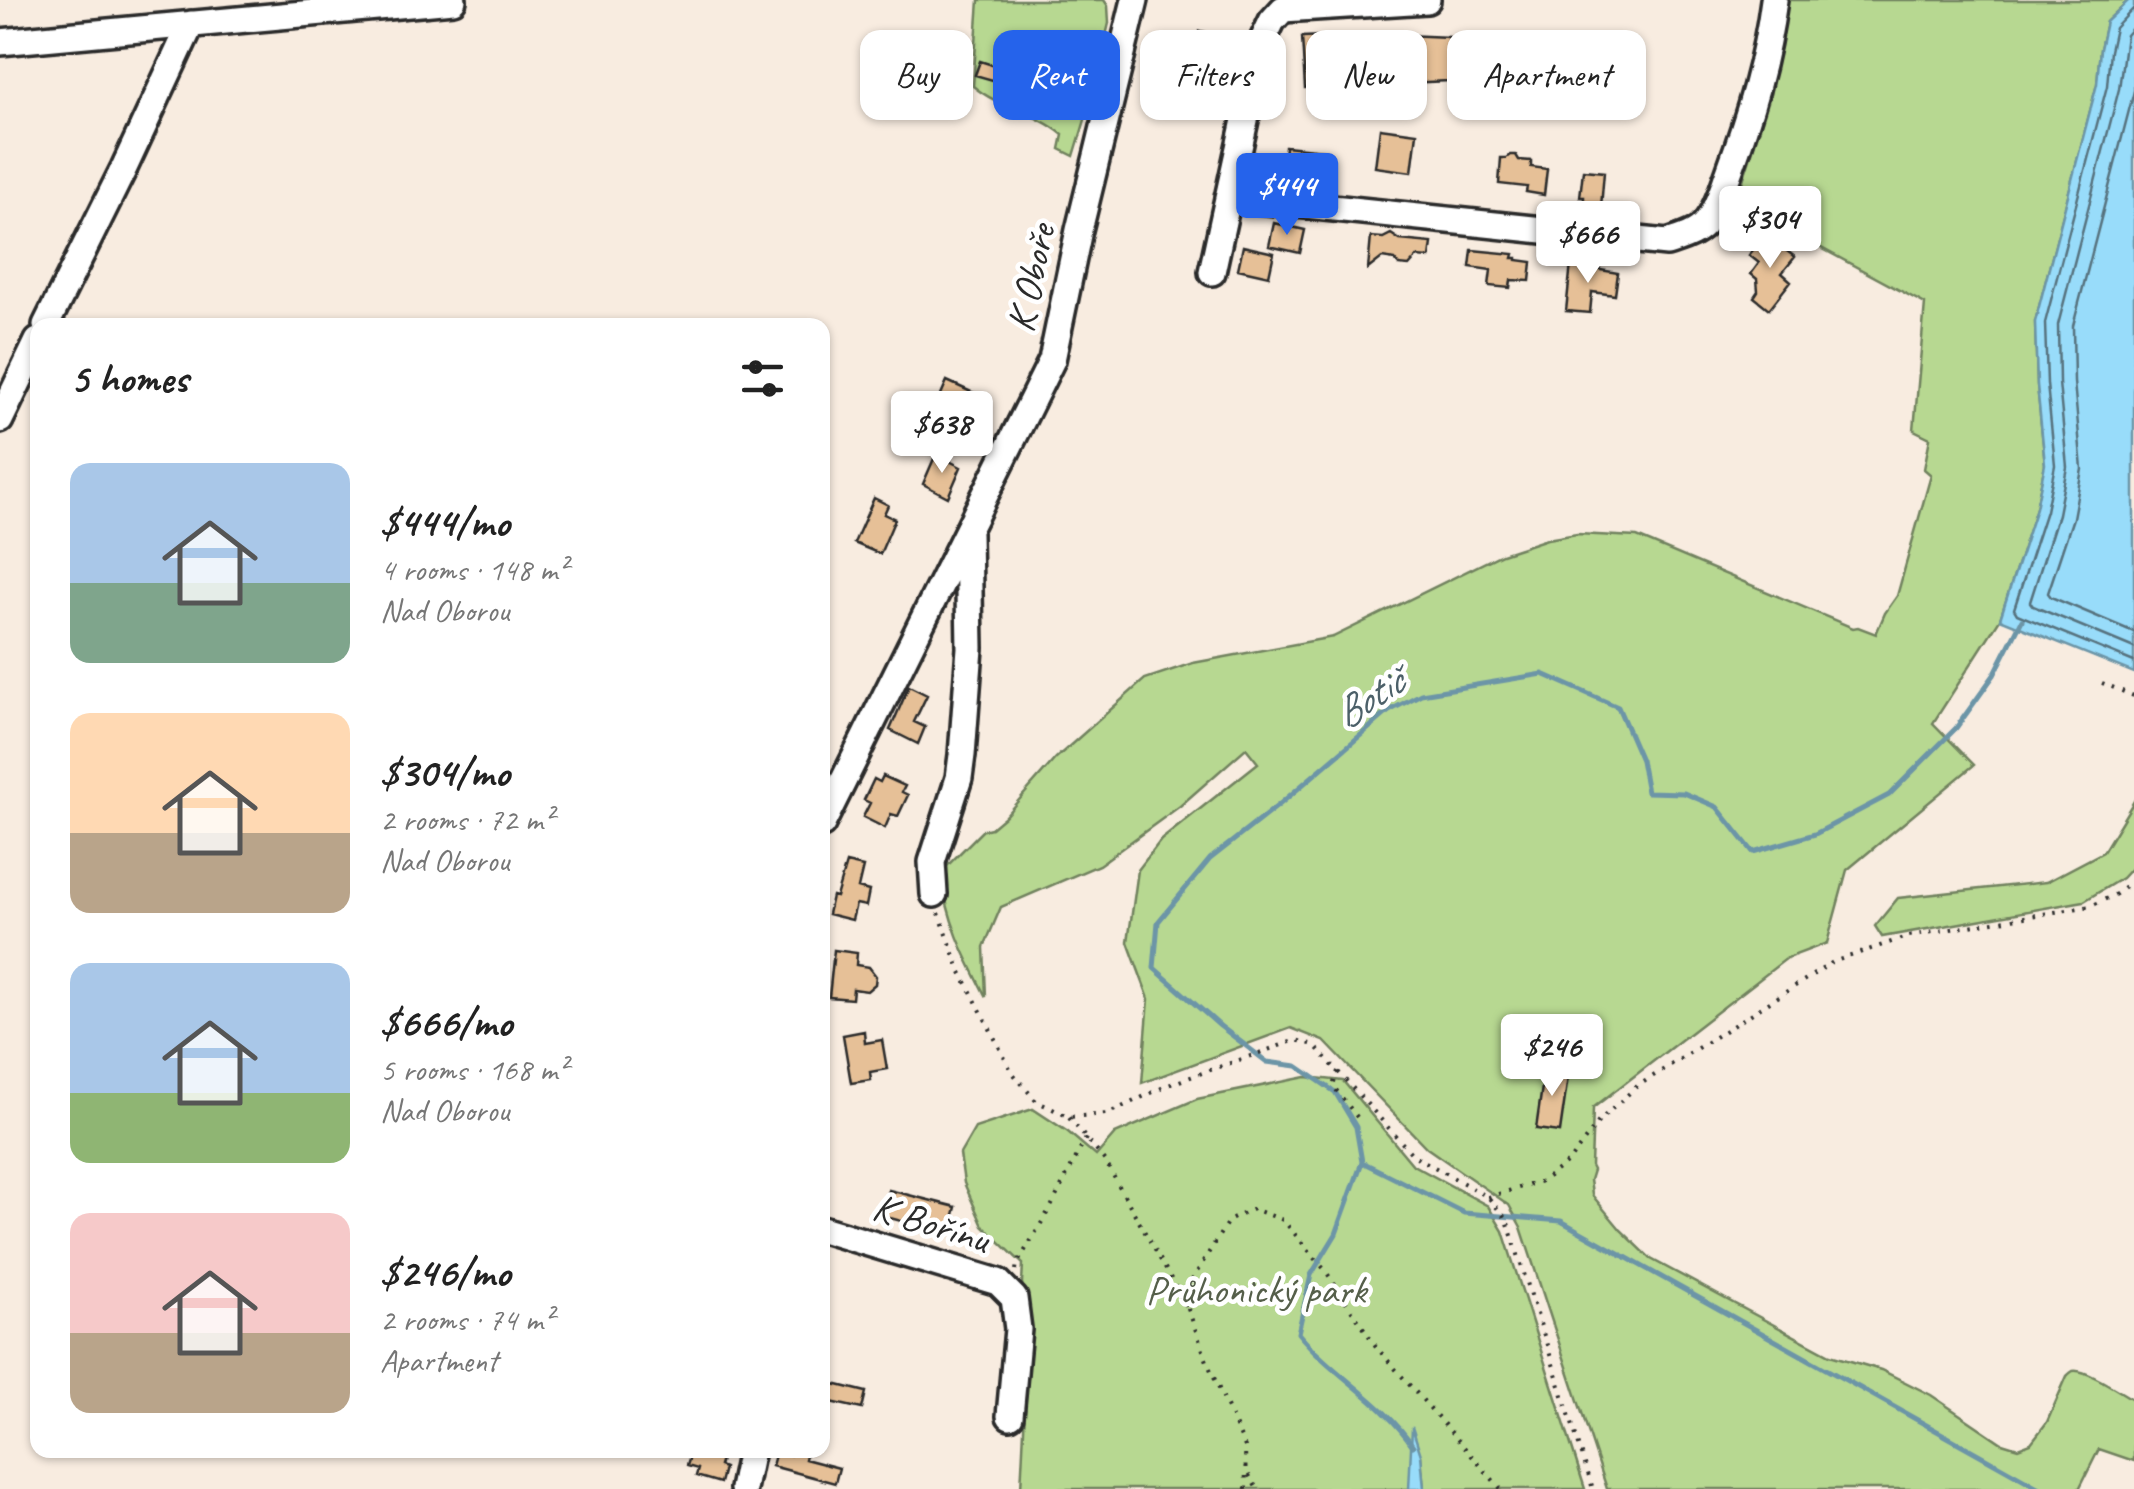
<!DOCTYPE html>
<meta charset="utf-8">
<style>
:root{--surface:#fff;--page:#f6f6f6;--text:#222;--muted:#767676;--accent:#2563eb}
body{margin:0;font-family:Caveat,sans-serif;background:var(--page);color:var(--text);height:100vh;display:flex;flex-direction:column;font-size:38px;white-space:nowrap}
*{box-sizing:border-box;margin:0}
p{font-size:32px;color:var(--muted)}
.icon{flex:none;width:55px;height:55px;fill:none;stroke:currentColor;stroke-width:2;stroke-linecap:round;stroke-linejoin:round}
.map{position:relative;flex:1;overflow:hidden}
.drawer{position:absolute;left:30px;top:318px;width:800px;height:1140px;display:flex;flex-direction:column;background:var(--surface);border-radius:20px;box-shadow:0 2px 8px #0004}
.drawer>*{flex:none}
.top-card{position:absolute;left:860px;top:30px;width:950px;height:90px;display:flex;gap:20px}
.price{position:absolute;translate:-50% -85px;padding:0 22px;border-radius:10px;background:#fff;color:#222;font-size:32px;line-height:65px;filter:drop-shadow(0 2px 5px #0008)}
.price::after{content:'';position:absolute;left:50%;top:60px;width:30px;height:22px;margin-left:-15px;background:inherit;clip-path:polygon(0 0,100% 0,50% 100%)}
.price.active{background:var(--accent);color:#fff}
ul{padding:0;list-style:none}
li{display:flex;align-items:center;gap:30px;height:250px;padding:0 40px}
li span{display:grid;place-items:center;flex:none;width:280px;height:200px;border-radius:20px;color:#555}
li>.icon{margin-inline-start:auto}
span .icon{width:120px;height:120px;fill:#fffc;stroke-width:1}
li b{font-size:42px}
h2{display:flex;justify-content:space-between;align-items:center;height:120px;padding:0 40px;font-size:42px}
.tag{padding:0 35px;border-radius:20px;background:var(--surface);box-shadow:0 2px 8px #0004;font-size:35px;line-height:90px}
.tag.active{background:var(--accent);color:#fff}
.map>svg:first-child{display:block}
.green{fill:#b7d891;stroke:#71825e;stroke-width:2.5}
.water{fill:#98dcfa;stroke:#6c95a7;stroke-width:2.5}
.lines{fill:none;stroke-linecap:round;stroke-linejoin:round}
.shore{stroke:#57727e;stroke-width:2.5}
.stream{stroke:#6c95a7;stroke-width:5}
.building{fill:#e6c097;stroke:#2b2b2b;stroke-width:2.5}
.minor-casing{stroke:#2b2b2b;stroke-width:32}
.path{stroke:#2b2b2b;stroke-width:4;stroke-dasharray:2.5 8;stroke-linecap:butt}
.minor{stroke:#fff;stroke-width:25}
.labels{text-anchor:middle;dominant-baseline:central;stroke-width:9;stroke-linejoin:round;paint-order:stroke}
.street-label{font-size:40px;fill:#2b2b2b;stroke:#fff}
.park-label{font-size:40px;fill:#555f4a;stroke:#fff}
.water-label{font-size:42px;font-style:italic;fill:#4c6069;stroke:#fff}
</style>
<div class="map">
<svg width="2134" height="1489" viewBox="0 0 2134 1489">
<rect width="100%" height="100%" fill="#f8ece0"/>
<filter id="ink" filterUnits="userSpaceOnUse"><feTurbulence type="fractalNoise" baseFrequency=".01" numOctaves="2"/><feDisplacementMap in="SourceGraphic" scale="20" xChannelSelector="R" yChannelSelector="G"/><feConvolveMatrix kernelMatrix="1 2 1 2 8 2 1 2 1" color-interpolation-filters="sRGB"/></filter>
<g filter="url(#ink)">
<!-- green -->
<path class="green" d="M979 0H1104L1108 6 1109 23 1091 100 1074 156 1060 149 1063 135C1035 111 1000 109 973 86Z
M1787 0H2129L2106 22 2100 49 2097 84 2035 322 2037 385 2045 464 2036 508 2000 619 1933 723 1974 765 1847 870 1827 943 1787 958 1593 1108 1591 1166 1593 1170 1590 1180 1592 1195 1621 1230 1651 1259 1830 1355 1881 1370 1931 1395 2002 1443 2018 1448 2031 1443 2047 1422 2067 1376C2069 1374 2071 1372 2073 1371 2085 1368 2123 1394 2134 1400V1461L2099 1449 2079 1489H1607L1521 1227 1509 1205 1427 1148 1324 1041 1291 1028 1142 1083 1149 999 1128 942 1138 870 1161 840 1258 763 1246 748 1180 806 1099 865 1001 907 984 947 986 997C964 954 947 921 941 872L983 830 991 828 1004 817 1056 758 1145 679 1193 663 1333 637 1502 554 1547 539 1577 534 1637 537 1853 628 1858 627 1876 634 1885 613 1897 596 1931 475 1924 469 1930 438 1914 430 1925 304 1736 202 1770 96Z
M2134 801V865L2122 878 2084 901 1882 937 1875 926 1898 898 2046 882 2103 852Z
M1306 1077 1343 1081 1413 1165 1488 1206 1503 1231 1585 1489H1424L1421 1455 1411 1489H1021L1029 1331 1022 1283 1023 1264 983 1226 964 1183 960 1154 975 1128 1033 1109 1068 1132 1096 1156 1115 1134 1197 1099Z"/>
<!-- water -->
<path class="water" d="M2129 0H2134V673L2000 619 2036 508 2045 464 2037 385 2035 322 2097 84 2100 49 2106 22Z
M1412 1427 1421 1455 1424 1489H1409Z"/>
<g class="lines">
<!-- shore -->
<path class="shore" d="M2134 8 2115 28 2110 51 2107 86 2045 323 2047 384 2055 465 2046 511 2014 609 2017 614 2134 662
M2134 26 2126 35 2119 89 2058 325 2059 383 2067 467 2058 514 2030 602 2033 606 2134 648
M2134 91 2073 326 2074 382 2082 469 2073 518 2048 593 2051 597 2134 632"/>
<!-- stream -->
<path class="stream" d="M1362 1162 1464 1213 1561 1221 2041 1489
M1413 1446C1383 1401 1332 1375 1298 1333L1311 1275 1336 1234 1362 1162 1356 1127 1335 1092 1297 1066 1267 1062 1220 1026 1154 968 1158 922 1210 859 1280 804 1389 711 1421 694 1543 674 1618 707 1641 760 1647 792 1684 793 1717 807 1753 852 1815 834 1889 795 1956 728 1994 675 2022 620"/>
</g>
<!-- building -->
<path class="building" d="M1200 31 1216 34 1212 51 1229 55 1226 71 1212 68 1211 72 1192 68Z
M1404 35 1449 37V81L1383 84V46L1404 45Z
M1325 36 1328 87 1305 88 1302 37Z
M980 61 999 67 996 81 975 75Z
M1380 128 1417 133 1412 172 1375 167Z
M1285 146 1325 150 1322 185 1282 181Z
M1510 155H1516L1519 160 1531 161V167L1547 169 1544 195 1526 192 1527 187 1499 184 1501 158H1506Z
M1583 170 1604 172 1601 207 1584 205V197H1580Z
M1274 223 1305 230 1300 253 1269 246Z
M1391 234 1400 240 1432 243 1430 258 1417 257 1409 266 1399 265 1395 260 1382 258 1368 269 1371 237 1383 238Z
M1765 235 1795 257 1782 273 1791 281 1769 309 1754 297 1758 291 1757 279 1751 274 1759 263 1749 255Z
M1243 246 1274 253 1269 276 1238 269Z
M1472 250 1514 254 1513 258H1517V260L1532 262 1530 281 1511 280 1510 288 1489 286 1491 270 1470 267Z
M1571 263 1596 265 1595 269 1618 273 1615 295 1592 292 1590 313 1566 311Z
M947 381 989 400 978 425 967 420 966 423 946 414 947 411 936 406Z
M936 454 961 467 948 497 923 484Z
M874 498 888 505 884 514 895 519 880 554 854 543Z
M909 686 927 695 914 722 925 727 918 744 890 730Z
M883 776 905 786 902 792 908 795 898 816 891 814 885 828 863 817 870 803 864 800 874 779 880 782Z
M846 863 863 867 858 888 869 891 866 906 856 904 852 920 828 914 832 896 836 897Z
M834 950 857 953 856 965 869 967 876 976 875 984 867 991 853 989 852 999 829 997Z
M864 1031 865 1043 882 1040 887 1069 870 1072 871 1080 851 1083 843 1035Z
M1545 1066 1569 1070 1560 1132 1536 1129Z
M889 1190 956 1207 949 1234 927 1228 926 1233 903 1227 905 1222 883 1216Z
M822 1381 866 1392 862 1409 822 1400Z
M692 1450H724L719 1466 724 1468 720 1483 696 1476 698 1469 687 1466Z
M792 1450H807L805 1459 839 1468 835 1483 772 1466 776 1451 790 1455Z"/>
<g class="lines">
<defs>
<path id="minor" d="M0 42 453 0
M1228 197 1667 243C1681 238 1698 234 1707 221 1718 208 1723 188 1729 172 1750 114 1766 61 1774 0
M1212 272 1262 42 1272 21 1283 9 1427 0
M46 325 124 168 191 24
M0 420 38 341
M822 824 1052 360 1079 230 1135 0
M934 894 932 862 959 778 962 755 970 648 968 534
M822 1229 998 1282 1014 1298 1018 1329 1010 1416
M743 1489 751 1450"/>
</defs>
<!-- minor casing -->
<use href="#minor" class="minor-casing"/>
<!-- path -->
<path class="path" d="M2102 683 2134 696
M939 913 961 972 1012 1072 1036 1101 1069 1117 1107 1114 1168 1085 1296 1040 1314 1045 1413 1155 1488 1197 1507 1220 1593 1489
M1338 1071 1333 1086 1361 1122
M1069 1118 1105 1161 1188 1309
M1488 1197 1542 1181 1569 1161 1599 1121 1636 1087 1833 962 1909 936 2091 906 2116 894 2134 880
M1016 1270 1017 1264 1052 1205 1086 1138
M1249 1475 1257 1489
M1246 1489 1245 1447 1208 1364 1188 1309 1192 1280 1228 1221 1253 1209 1283 1220 1325 1270 1377 1348 1501 1489"/>
<!-- minor -->
<use href="#minor" class="minor"/>
</g>
</g>
<g class="labels">
<!-- street labels -->
<g class="street-label">
<text transform="translate(1031 278) rotate(-78)">K Oboře</text>
<text transform="translate(931 1223) rotate(17)">K Bořínu</text>
</g>
<!-- park labels -->
<g class="park-label">
<text x="1256" y="1290">Průhonický park</text>
</g>
<!-- water labels -->
<g class="water-label">
<text transform="translate(1369 698) rotate(-33)">Botič</text>
</g>
</g>
</svg>
<b class="price active" style="left:1287px;top:238px">$444</b>
<b class="price" style="left:1770px;top:271px">$304</b>
<b class="price" style="left:1588px;top:286px">$666</b>
<b class="price" style="left:942px;top:476px">$638</b>
<b class="price" style="left:1552px;top:1099px">$246</b>
<div class="top-card">
<a class="tag">Buy</a>
<a class="tag active">Rent</a>
<a class="tag">Filters</a>
<a class="tag">New</a>
<a class="tag">Apartment</a>
</div>
<section class="drawer">
<h2>5 homes<svg class="icon" aria-label="filters" viewBox="0 0 24 24"><path d="M4 7h16M4 17h16"/><circle cx="9" cy="7" r="2"/><circle cx="15" cy="17" r="2"/></svg></h2>
<ul>
<li><span style="background:linear-gradient(#a9c7e8 60%,#7fa58c 0)"><svg class="icon" aria-label="home" viewBox="0 0 24 24"><path d="M3 11l9-7 9 7M6 9v11h12V9"/></svg></span><div><b>$444/mo</b><p>4 rooms · 148 m²</p><p>Nad Oborou</p></div></li>
<li><span style="background:linear-gradient(#ffd9b3 60%,#b9a48a 0)"><svg class="icon" aria-label="home" viewBox="0 0 24 24"><path d="M3 11l9-7 9 7M6 9v11h12V9"/></svg></span><div><b>$304/mo</b><p>2 rooms · 72 m²</p><p>Nad Oborou</p></div></li>
<li><span style="background:linear-gradient(#a9c7e8 65%,#8fb573 0)"><svg class="icon" aria-label="home" viewBox="0 0 24 24"><path d="M3 11l9-7 9 7M6 9v11h12V9"/></svg></span><div><b>$666/mo</b><p>5 rooms · 168 m²</p><p>Nad Oborou</p></div></li>
<li><span style="background:linear-gradient(#f6c9c9 60%,#b9a48a 0)"><svg class="icon" aria-label="home" viewBox="0 0 24 24"><path d="M3 11l9-7 9 7M6 9v11h12V9"/></svg></span><div><b>$246/mo</b><p>2 rooms · 74 m²</p><p>Apartment</p></div></li>
</ul>
</section>
</div>
